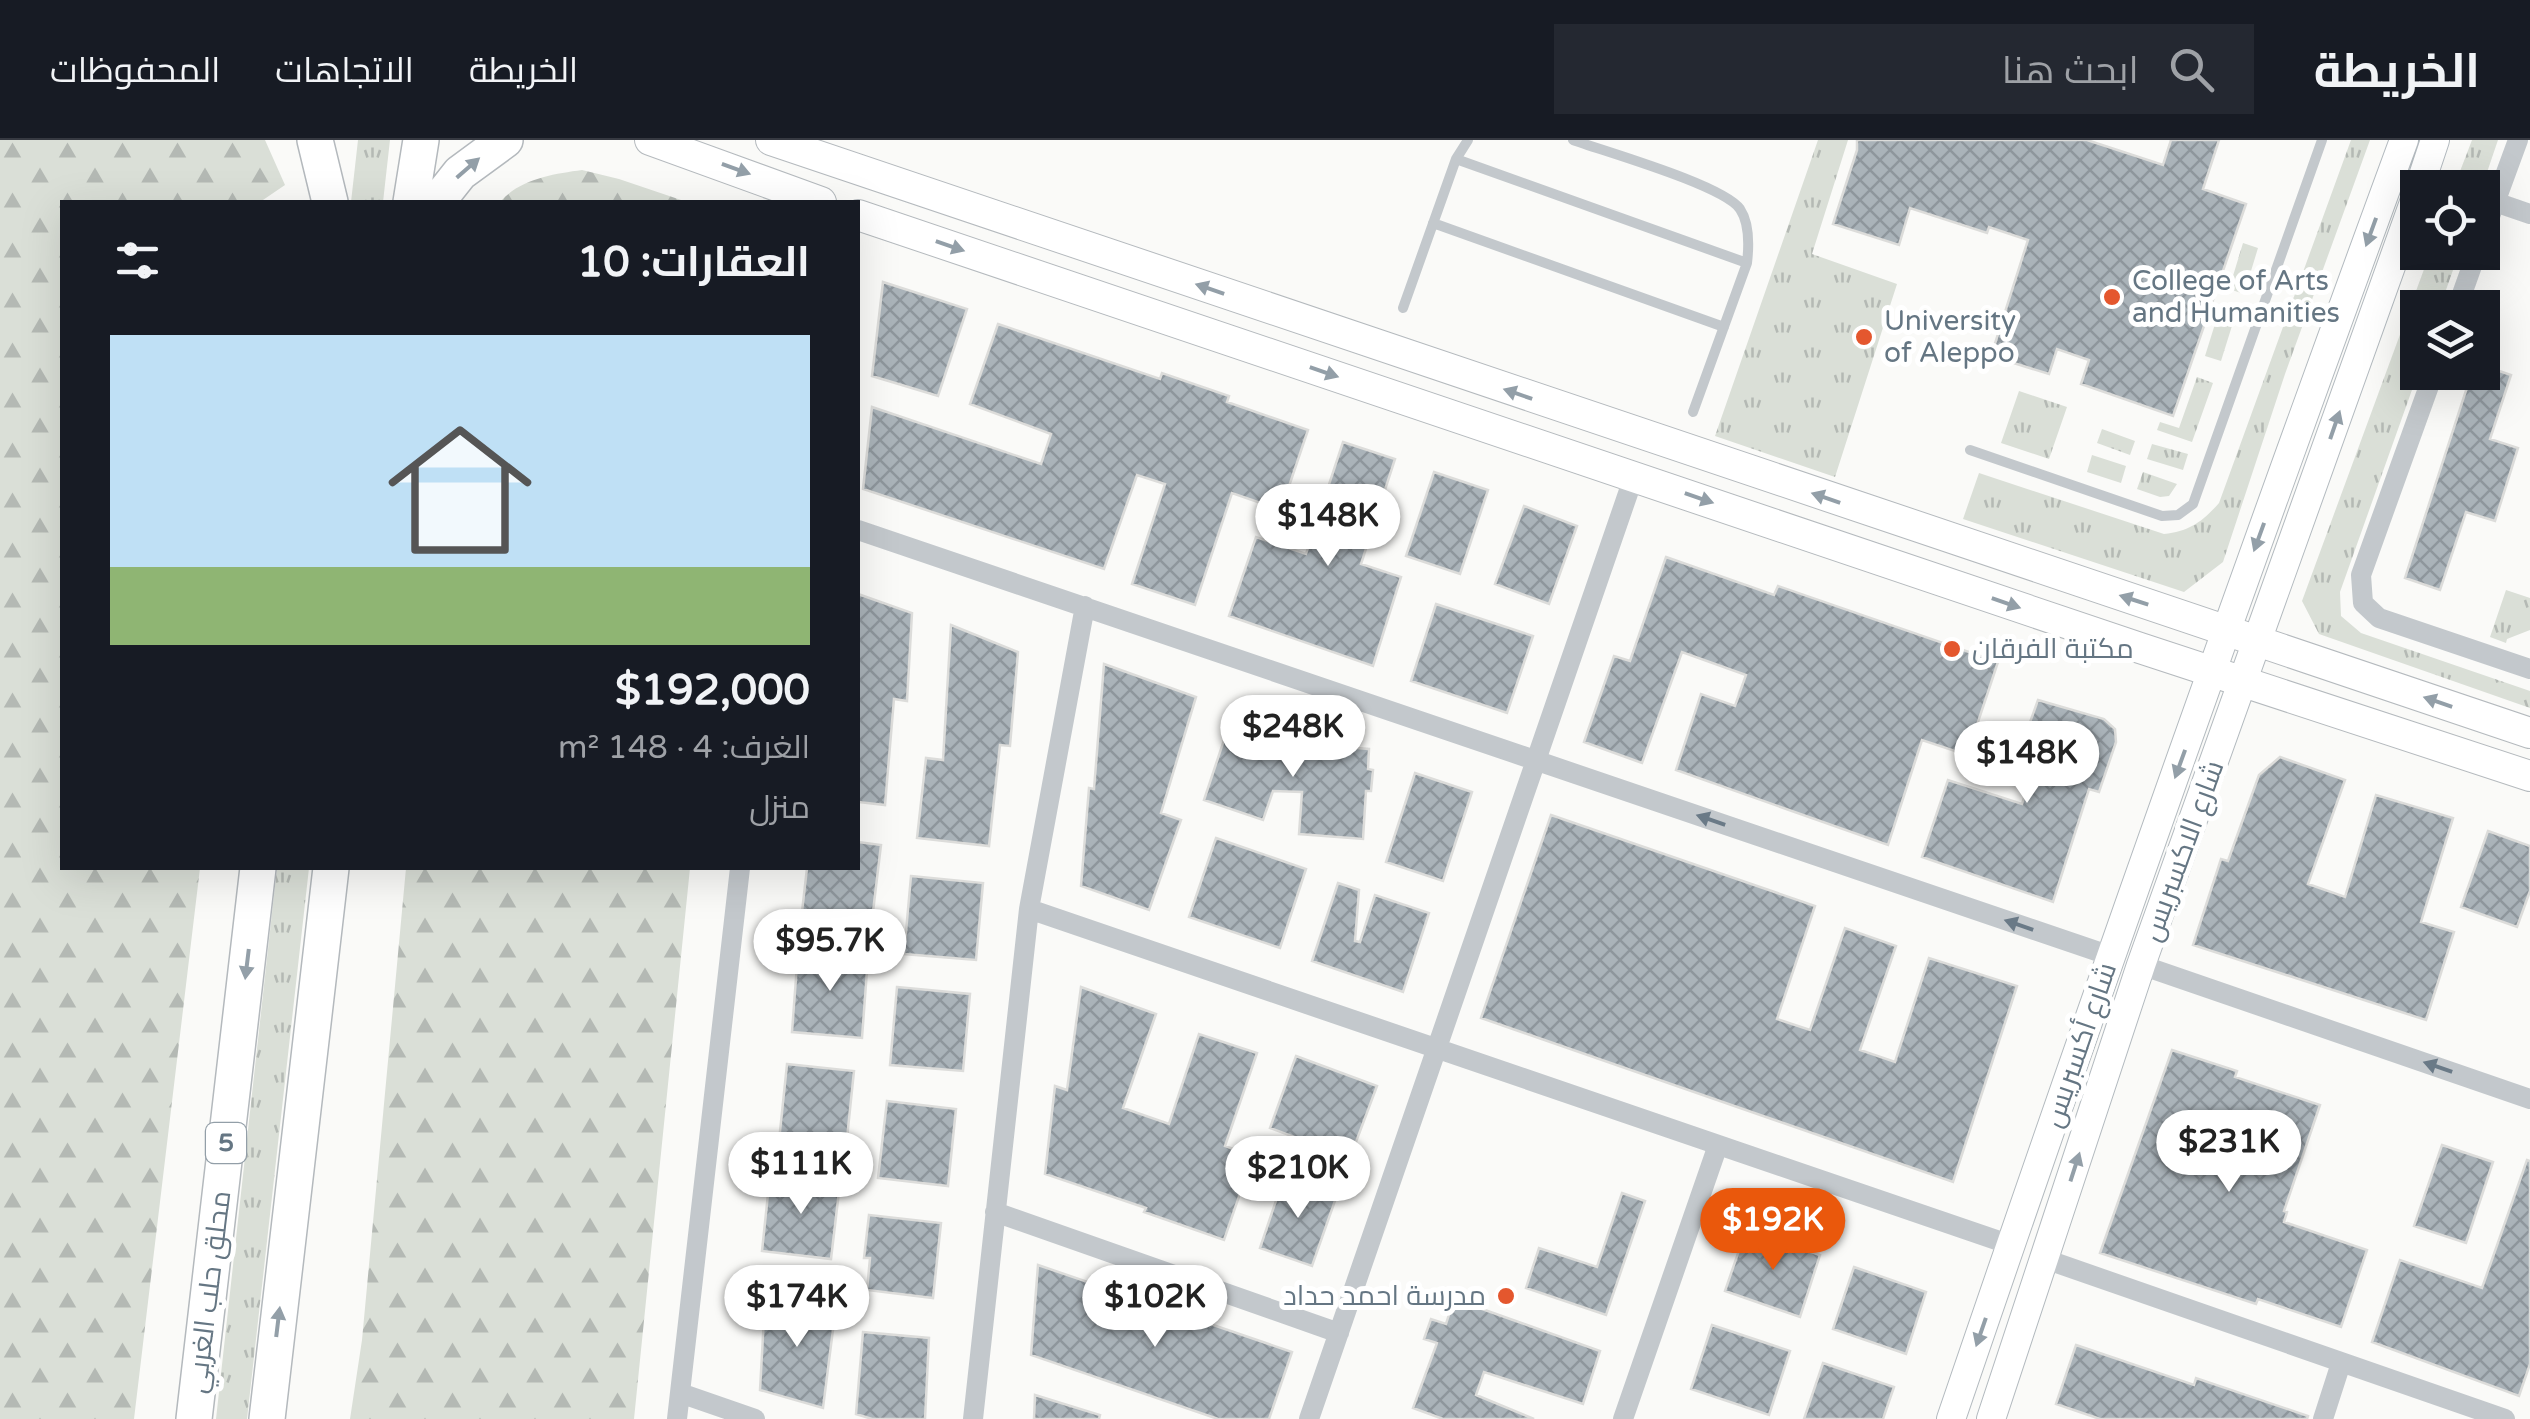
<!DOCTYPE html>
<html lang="ar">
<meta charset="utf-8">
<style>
:root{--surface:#171b24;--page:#242831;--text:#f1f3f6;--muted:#9ea1a6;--line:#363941;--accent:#ea580c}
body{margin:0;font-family:"Varela Round",Cairo,sans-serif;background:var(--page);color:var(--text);direction:rtl;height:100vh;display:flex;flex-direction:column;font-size:38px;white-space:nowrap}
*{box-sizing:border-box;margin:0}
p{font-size:32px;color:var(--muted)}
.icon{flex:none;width:55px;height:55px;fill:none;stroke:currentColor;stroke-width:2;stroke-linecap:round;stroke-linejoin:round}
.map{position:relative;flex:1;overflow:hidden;direction:ltr}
.side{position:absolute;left:60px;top:60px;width:800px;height:670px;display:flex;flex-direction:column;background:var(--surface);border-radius:0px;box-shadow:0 10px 40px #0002;direction:rtl}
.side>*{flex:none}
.fabs{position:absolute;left:2400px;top:30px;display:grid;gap:20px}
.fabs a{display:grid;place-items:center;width:100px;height:100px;border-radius:0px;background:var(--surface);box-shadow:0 10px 40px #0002;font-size:50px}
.price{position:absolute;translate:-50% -85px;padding:0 22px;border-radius:35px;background:#fff;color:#222;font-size:32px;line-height:65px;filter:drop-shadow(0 2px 5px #0008)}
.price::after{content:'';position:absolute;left:50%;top:60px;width:30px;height:22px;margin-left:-15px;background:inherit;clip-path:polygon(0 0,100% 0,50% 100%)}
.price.current{background:var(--accent);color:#fff}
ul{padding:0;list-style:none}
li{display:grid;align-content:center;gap:20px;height:530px;padding:0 50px}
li+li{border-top:2px solid var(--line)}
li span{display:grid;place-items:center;height:310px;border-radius:0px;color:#555}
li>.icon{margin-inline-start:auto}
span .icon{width:180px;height:180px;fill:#fffc;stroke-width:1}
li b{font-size:42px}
h2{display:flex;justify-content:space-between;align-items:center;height:120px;padding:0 50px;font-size:42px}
header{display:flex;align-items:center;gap:60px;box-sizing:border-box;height:140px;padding:0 50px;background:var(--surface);border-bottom:2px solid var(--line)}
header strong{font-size:48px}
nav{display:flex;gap:55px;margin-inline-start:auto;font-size:35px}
.search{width:700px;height:90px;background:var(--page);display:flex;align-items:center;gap:25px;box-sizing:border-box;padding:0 35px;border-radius:0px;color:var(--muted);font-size:38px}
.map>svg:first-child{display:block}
.grass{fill:url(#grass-tufts)}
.forest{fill:url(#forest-firs)}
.building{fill:url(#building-cross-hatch);stroke:#dcdcda;stroke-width:2.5}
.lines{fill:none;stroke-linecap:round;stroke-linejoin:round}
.secondary-casing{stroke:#b3babf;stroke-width:30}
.primary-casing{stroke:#b5babe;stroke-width:32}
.highway-casing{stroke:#b4b9bd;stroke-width:38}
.lane{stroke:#c3c8cc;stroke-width:10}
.street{stroke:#c3c8cc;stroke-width:20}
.secondary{stroke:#fff;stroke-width:28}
.primary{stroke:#fff;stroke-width:30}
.highway{stroke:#fff;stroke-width:35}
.oneway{fill:#939fa8}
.oneway2{fill:#6a7a87}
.poi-dot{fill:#e4572e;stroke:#fff;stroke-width:4}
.labels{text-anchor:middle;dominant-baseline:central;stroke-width:10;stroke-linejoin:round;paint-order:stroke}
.shield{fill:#fff;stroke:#939fa8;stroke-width:2.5}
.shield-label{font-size:25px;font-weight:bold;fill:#657683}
.poi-label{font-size:28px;fill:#657683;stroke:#fff;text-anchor:start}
.street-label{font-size:28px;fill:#657683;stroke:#fff}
</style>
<header>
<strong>الخريطة</strong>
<div class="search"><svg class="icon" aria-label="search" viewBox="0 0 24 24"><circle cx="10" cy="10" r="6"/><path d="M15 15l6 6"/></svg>ابحث هنا</div>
<nav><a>الخريطة</a><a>الاتجاهات</a><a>المحفوظات</a></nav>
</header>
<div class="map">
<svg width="2530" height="1279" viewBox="0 0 2530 1279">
<defs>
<pattern id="grass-tufts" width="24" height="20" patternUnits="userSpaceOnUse" patternTransform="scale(2.5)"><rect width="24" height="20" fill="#dadfd7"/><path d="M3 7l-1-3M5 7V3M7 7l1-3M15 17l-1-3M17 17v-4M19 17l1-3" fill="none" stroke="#b4b9b4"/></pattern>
<pattern id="forest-firs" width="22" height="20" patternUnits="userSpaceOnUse" patternTransform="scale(2.5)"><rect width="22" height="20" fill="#dadfd7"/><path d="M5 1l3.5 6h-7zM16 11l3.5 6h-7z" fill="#b4b9b4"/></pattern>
<pattern id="building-cross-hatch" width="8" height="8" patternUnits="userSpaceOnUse" patternTransform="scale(2.5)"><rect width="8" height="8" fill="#aab3b9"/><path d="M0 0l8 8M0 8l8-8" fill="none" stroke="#8e969c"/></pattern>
</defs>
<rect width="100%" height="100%" fill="#fafaf8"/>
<!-- grass -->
<path class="grass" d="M358 0H390L383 62H351Z
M1818 0H1848L1812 114 1897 144 1835 337 1715 296Z
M2351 0H2370L2285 234 2223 422 2184 452 1963 379 1979 333 2164 394C2190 391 2202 382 2219 363Z
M2472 0H2498L2482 47H2454Z
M2243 103 2258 108 2244 154 2229 149Z
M2430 113H2459L2440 167 2418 168V233L2340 452 2341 476 2361 493 2530 551V568L2319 494 2302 461Z
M2220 168 2236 173 2221 221 2205 216Z
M2197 237 2213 243 2192 302 2157 290 2160 282 2179 288Z
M2019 251 2067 267 2049 319 2001 303Z
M2102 289 2135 301 2130 315 2097 303Z
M2152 304 2188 314 2183 330 2147 319Z
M2092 315 2126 326 2121 343 2087 332Z
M2143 332 2177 344 2169 356 2160 357 2137 349Z
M2506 450 2530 458V490L2507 499 2506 503 2490 497Z
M277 728H309L247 1279H216Z"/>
<!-- forest -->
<path class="forest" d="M0 0H265L285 45 260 62H62V728H200L134 1279H0Z
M582 30 619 39 687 62H500C520 39 553 34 582 30Z
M406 728H690L634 1279H350L362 1200Z"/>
<!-- building -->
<path class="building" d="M1857 0H2087L2163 25 2171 0H2219L2203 49 2246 64 2173 276 2081 244 2089 220 2057 209 2049 234 1991 216 2028 100 1989 87 1987 93 1910 68 1899 105 1833 84 1857 10Z
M883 142 967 169 938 256 872 236Z
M998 184 1160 239 1162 233 1229 256 1227 262 1308 290 1281 370 1232 353 1195 465 1132 444 1165 344 1137 335 1104 429 863 349 872 267 1041 324 1051 294 970 264Z
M2482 225 2511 235 2490 299 2518 308 2495 381 2466 372 2440 450 2405 438 2472 232H2482Z
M1343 302 1395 319 1361 424 1401 437 1373 526 1229 476 1256 397 1306 414Z
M1434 332 1488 350 1460 434 1406 416Z
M1524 366 1577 386 1549 464 1495 444Z
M1666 417 1774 455 1778 446 1998 522 1967 615 1922 600 1888 705 1676 630 1701 554 1735 566 1746 535 1682 512 1642 623 1584 602 1614 516 1630 521Z
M858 454 912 473 907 561 894 559 885 665 858 662Z
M1436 464 1533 496 1507 573 1411 541Z
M951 485 1018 512 1010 606 1000 605 989 706 917 698 926 618 943 620Z
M1104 524 1196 557 1161 673 1181 680 1149 770 1081 746 1089 648 1094 649Z
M2038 560 2104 579 2115 589 2116 602 2099 652 2089 649 2053 762 1922 717 1948 640 2022 664 2033 630 2015 624Z
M1231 579 1306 604 1369 609 1368 629 1373 630 1371 651H1366L1363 699 1299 694 1302 652 1273 651 1263 680 1204 660Z
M2280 617 2345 640 2308 744 2345 757 2376 655 2453 678 2421 782 2454 792 2426 880 2193 805 2221 719 2228 721 2259 635Z
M1415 633 1472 652 1443 741 1386 722Z
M1551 675 1815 766 1777 879 1810 890 1845 788 1896 806 1860 910 1895 922 1929 818 2017 846 1953 1042 1481 878Z
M2488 691 2530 706V751L2517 787 2461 767Z
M1216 698 1306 729 1280 808 1189 777Z
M858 702 881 705 872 780 802 772 807 728H858Z
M911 736 983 743 976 820 904 814Z
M1338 743 1359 750 1355 801 1360 802 1375 755 1429 773 1403 852 1312 821Z
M798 811 868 817 862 898 792 892Z
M897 847 970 854 963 931 890 925Z
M1081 847 1156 874 1123 968 1169 984 1199 894 1257 913 1225 1006 1253 1016 1224 1100 1144 1072 1146 1068 1045 1034 1055 946 1067 950Z
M2172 910 2237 931 2235 937 2320 965 2284 1071 2287 1072 2284 1082 2367 1110 2341 1187 2258 1159 2256 1164 2100 1113Z
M1296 916 1377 946 1350 1018 1270 988Z
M787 924 854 931 846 1008 779 1001Z
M887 961 956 969 948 1046 878 1038Z
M2442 1005 2493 1022 2466 1103 2414 1086Z
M2527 1020 2530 1021V1224L2519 1256 2372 1202 2400 1120 2482 1148Z
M770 1035 840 1043 831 1119 762 1111Z
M1284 1037 1337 1055 1312 1126 1260 1108Z
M1622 1053 1645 1061 1606 1175 1526 1148 1539 1108 1597 1127Z
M869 1075 941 1083 933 1158 867 1150 870 1118H864Z
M1746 1090 1820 1115 1800 1177 1725 1151Z
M1038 1125 1292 1212 1269 1279H1218L1031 1215Z
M1854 1127 1926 1152 1906 1214 1833 1189Z
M765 1159 836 1166 823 1268 760 1250Z
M1454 1159 1600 1211 1583 1264 1484 1232 1476 1255 1534 1279H1443L1413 1268 1437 1203 1424 1199 1431 1179 1446 1184Z
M1712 1185 1790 1211 1769 1275 1691 1249Z
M863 1192 929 1198 925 1279H872L856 1274Z
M2076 1205 2194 1245 2196 1238 2308 1276 2307 1279H2100L2056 1264Z
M1823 1223 1894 1247 1883 1279H1804Z
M1035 1255 1100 1275 1099 1279H1034Z"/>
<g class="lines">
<defs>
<path id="secondary" d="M2419 48 2435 0
M1951 1279C2097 851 2248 425 2404 0
M1991 1279 2141 825 2418 51"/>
<path id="primary" d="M650 0 821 62
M771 0 2530 593
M858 75 2140 508 2530 636"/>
<path id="highway" d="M315 0 330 62
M411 62 421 0
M437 62 460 33 505 0
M194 1279 258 728
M267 1279 331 728"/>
</defs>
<!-- secondary casing -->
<use href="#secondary" class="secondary-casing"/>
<!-- primary casing -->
<use href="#primary" class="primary-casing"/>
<!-- highway casing -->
<use href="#highway" class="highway-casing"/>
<!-- lane -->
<path class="lane" d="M1573 0C1606 12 1723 45 1740 69 1750 84 1749 106 1747 123L1693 272
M1456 19 1747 123
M1433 83 1724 187
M1403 168 1456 19 1468 0
M1970 310 2162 376 2178 375 2193 364 2322 0"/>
<!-- street -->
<path class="street" d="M2495 62 2530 74
M2482 98 2518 0
M2457 168 2477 112
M2434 232 2361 435 2363 463 2379 478 2530 529
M858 390 2111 816
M1029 769 2011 1105
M2141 825 2530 959
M995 1072 1339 1193
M2045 1119 2505 1279
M680 1253 755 1279
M677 1279 740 728
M973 1279 1029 769 1085 466
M1309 1279 1634 336
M1623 1279 1718 1005
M2323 1279 2341 1223"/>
<!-- secondary -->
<use href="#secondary" class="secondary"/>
<!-- primary -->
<use href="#primary" class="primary"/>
<!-- highway -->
<use href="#highway" class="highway"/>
</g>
<!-- one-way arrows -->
<defs><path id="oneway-solid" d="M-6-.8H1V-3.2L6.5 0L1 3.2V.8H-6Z" transform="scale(2.5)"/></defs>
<g class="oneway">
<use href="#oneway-solid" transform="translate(468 28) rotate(-41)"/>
<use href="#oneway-solid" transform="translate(736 29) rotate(20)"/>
<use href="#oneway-solid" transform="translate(2371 92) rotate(110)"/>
<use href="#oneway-solid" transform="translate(950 106) rotate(19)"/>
<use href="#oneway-solid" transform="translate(1210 149) rotate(-161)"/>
<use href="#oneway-solid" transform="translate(1324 232) rotate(19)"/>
<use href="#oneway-solid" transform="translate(1518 254) rotate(-161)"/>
<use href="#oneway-solid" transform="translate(2335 285) rotate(-71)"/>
<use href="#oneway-solid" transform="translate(1699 358) rotate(19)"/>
<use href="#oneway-solid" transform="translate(1826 358) rotate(-161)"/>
<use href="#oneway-solid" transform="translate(2259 397) rotate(110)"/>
<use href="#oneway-solid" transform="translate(2134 460) rotate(-162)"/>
<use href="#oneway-solid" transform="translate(2006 463) rotate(19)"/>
<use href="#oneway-solid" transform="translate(2438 562) rotate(-161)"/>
<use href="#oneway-solid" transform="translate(2180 624) rotate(110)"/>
<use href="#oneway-solid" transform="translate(247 824) rotate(97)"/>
<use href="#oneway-solid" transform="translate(2075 1027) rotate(-72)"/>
<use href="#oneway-solid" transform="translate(278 1182) rotate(-83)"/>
<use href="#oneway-solid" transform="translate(1981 1192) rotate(109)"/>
</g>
<g class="oneway2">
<use href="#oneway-solid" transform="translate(1711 680) rotate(-161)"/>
<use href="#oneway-solid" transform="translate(2019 785) rotate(-161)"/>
<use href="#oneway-solid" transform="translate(2438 927) rotate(-161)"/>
</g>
<!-- markers -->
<g class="poi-dot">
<circle cx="2112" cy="157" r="10"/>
<circle cx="1864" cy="197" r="10"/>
<circle cx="1952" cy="509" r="10"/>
<circle cx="1506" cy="1156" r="10"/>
</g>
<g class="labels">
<!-- shield labels -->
<rect class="shield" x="206" y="983" width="40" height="40" rx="8"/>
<g class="shield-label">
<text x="226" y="1003">5</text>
</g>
<!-- poi labels -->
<g class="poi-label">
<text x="2132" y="141">College of Arts<tspan x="2132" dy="32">and Humanities</tspan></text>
<text x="1884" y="181">University<tspan x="1884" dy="32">of Aleppo</tspan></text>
<text x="1972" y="509">مكتبة الفرقان</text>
<text x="1486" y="1156" text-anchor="end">مدرسة احمد حداد</text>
</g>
<!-- street labels -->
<g class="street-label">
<text transform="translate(2183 711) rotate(-70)">شارع الاكسبريس</text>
<text transform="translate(2080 905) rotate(-71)">شارع أكسبريس</text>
<text transform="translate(209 1152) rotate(-83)">محلق حلب الغربي</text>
</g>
</g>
</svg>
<div class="fabs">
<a><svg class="icon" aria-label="locate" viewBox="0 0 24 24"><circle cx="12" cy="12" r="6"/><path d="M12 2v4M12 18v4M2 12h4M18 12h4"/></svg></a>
<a><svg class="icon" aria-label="layers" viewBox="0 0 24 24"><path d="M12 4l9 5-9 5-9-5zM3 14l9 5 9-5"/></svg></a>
</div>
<b class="price" style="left:1328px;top:429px">$148K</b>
<b class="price" style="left:1293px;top:640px">$248K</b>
<b class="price" style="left:2027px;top:666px">$148K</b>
<b class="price" style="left:830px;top:854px">$95.7K</b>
<b class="price" style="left:2229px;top:1055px">$231K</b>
<b class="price" style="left:801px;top:1077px">$111K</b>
<b class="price" style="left:1298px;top:1081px">$210K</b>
<b class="price current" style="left:1773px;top:1133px">$192K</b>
<b class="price" style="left:797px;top:1210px">$174K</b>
<b class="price" style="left:1155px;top:1210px">$102K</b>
<section class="side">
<h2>العقارات: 10<svg class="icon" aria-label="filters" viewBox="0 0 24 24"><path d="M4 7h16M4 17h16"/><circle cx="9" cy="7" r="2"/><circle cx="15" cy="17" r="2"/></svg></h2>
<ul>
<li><span style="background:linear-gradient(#bfe0f5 75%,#8fb573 0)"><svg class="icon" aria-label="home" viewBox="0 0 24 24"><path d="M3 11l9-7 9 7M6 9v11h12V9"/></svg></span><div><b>$192,000</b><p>الغرف: 4 · 148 m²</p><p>منزل</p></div></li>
</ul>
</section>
</div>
